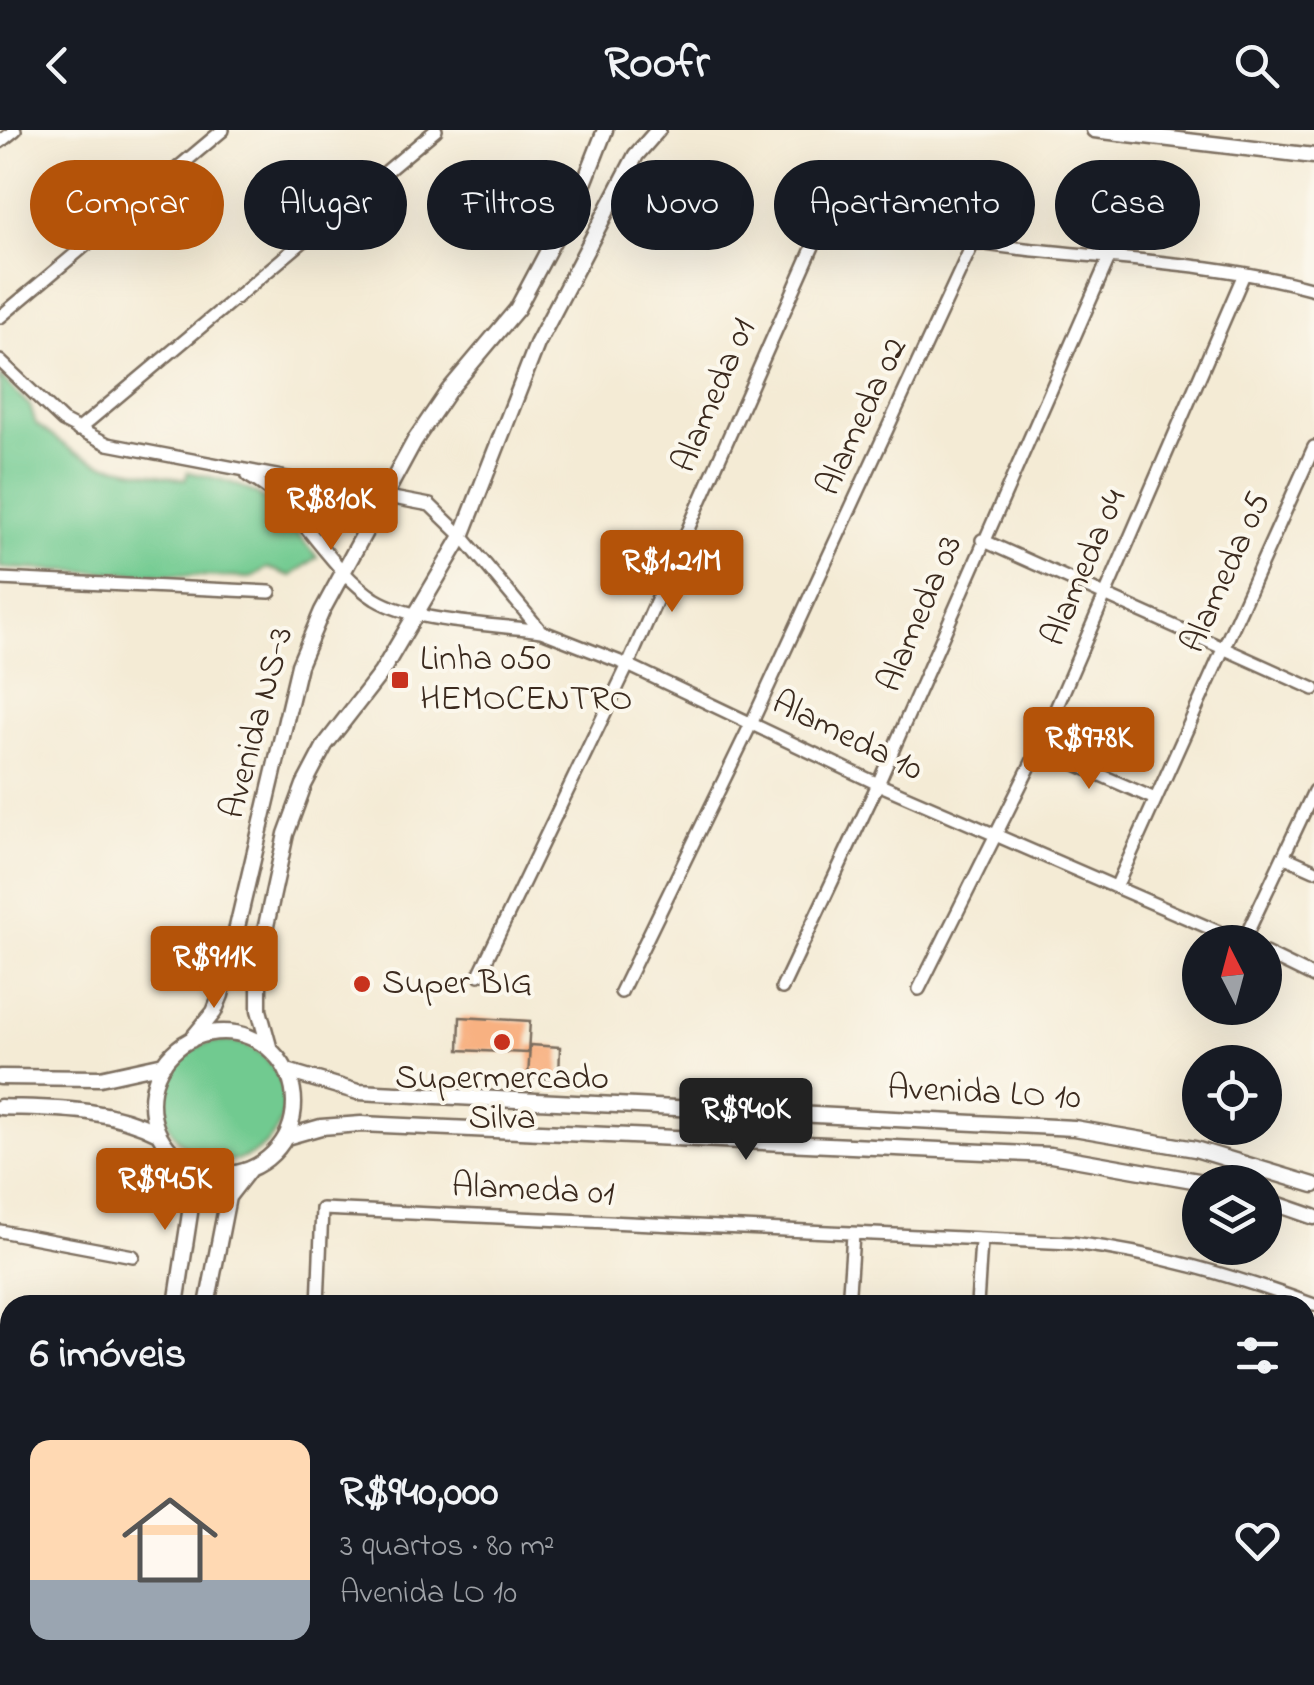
<!DOCTYPE html>
<html lang="pt">
<meta charset="utf-8">
<style>
:root{--surface:#171b24;--page:#242831;--text:#f1f3f6;--muted:#9ea1a6;--line:#363941;--accent:#b45309}
body{margin:0;font-family:"Indie Flower",sans-serif;background:var(--page);color:var(--text);height:100vh;display:flex;flex-direction:column;font-size:38px;white-space:nowrap}
*{box-sizing:border-box;margin:0}
p{font-size:32px;color:var(--muted)}
.icon{flex:none;width:55px;height:55px;fill:none;stroke:currentColor;stroke-width:2;stroke-linecap:round;stroke-linejoin:round}
.map{position:relative;flex:1;overflow:hidden}
.drawer{position:absolute;left:0px;top:1165px;width:1315px;height:390px;display:flex;flex-direction:column;background:var(--surface);border-radius:30px 30px 0 0;box-shadow:0 10px 40px #0002}
.drawer>*{flex:none}
.banner{position:absolute;left:30px;top:30px;width:1255px;height:90px;display:flex;gap:20px}
.needle{width:65px;rotate:354deg}
.controls{position:absolute;left:1182px;top:795px;display:grid;gap:20px}
.controls a{display:grid;place-items:center;width:100px;height:100px;border-radius:50%;background:var(--surface);box-shadow:0 10px 40px #0002;font-size:50px}
.price{position:absolute;translate:-50% -85px;padding:0 22px;border-radius:10px;background:var(--accent);color:#fff;font-size:32px;line-height:65px;filter:drop-shadow(0 2px 5px #0008)}
.price::after{content:'';position:absolute;left:50%;top:60px;width:30px;height:22px;margin-left:-15px;background:inherit;clip-path:polygon(0 0,100% 0,50% 100%)}
.price.active{background:#222;color:#fff}
ul{padding:0;list-style:none}
li{display:flex;align-items:center;gap:30px;height:250px;padding:0 30px}
li+li{border-top:2px solid var(--line)}
li span{display:grid;place-items:center;flex:none;width:280px;height:200px;border-radius:20px;color:#555}
li>.icon{margin-inline-start:auto}
span .icon{width:120px;height:120px;fill:#fffc;stroke-width:1}
li b{font-size:42px}
h2{display:flex;justify-content:space-between;align-items:center;height:120px;padding:0 30px;font-size:42px}
.chip{padding:0 35px;border-radius:45px;background:var(--surface);box-shadow:0 10px 40px #0002;font-size:35px;line-height:90px}
.chip.active{background:var(--accent);color:#fff}
header{display:flex;justify-content:space-between;align-items:center;height:130px;padding:0 30px;background:var(--surface);font-size:45px;font-weight:800}
.map>svg:first-child{display:block}
.green{fill:#71ca90;stroke:#567a57;stroke-width:2.5}
.building{fill:#f8b181}
.lines{fill:none;stroke-linecap:round;stroke-linejoin:round}
.minor-casing{stroke:#7c6e5e;stroke-width:16}
.tertiary-casing{stroke:#7c6e5e;stroke-width:19}
.minor{stroke:#fff;stroke-width:11}
.tertiary{stroke:#fff;stroke-width:14}
.poi-dot{fill:#c8321e;stroke:#fbf7ec;stroke-width:4}
.labels{text-anchor:middle;dominant-baseline:central;stroke-width:8;stroke-linejoin:round;paint-order:stroke}
.street-label{font-size:35px;fill:#3b2a1e;stroke:#fbf7ec}
.poi-label{font-size:35px;fill:#3b2a1e;stroke:#fbf7ec;text-anchor:start}
</style>
<header><svg class="icon" aria-label="back" viewBox="0 0 24 24"><path d="M15 5l-7 7 7 7"/></svg>Roofr<svg class="icon" aria-label="search" viewBox="0 0 24 24"><circle cx="10" cy="10" r="6"/><path d="M15 15l6 6"/></svg></header>
<div class="map">
<svg width="1314" height="1555" viewBox="0 0 1314 1555">
<rect width="100%" height="100%" fill="#fbf7ec"/>
<filter id="ink" filterUnits="userSpaceOnUse"><feTurbulence type="fractalNoise" baseFrequency=".01" numOctaves="2"/><feDisplacementMap in="SourceGraphic" scale="20" xChannelSelector="R" yChannelSelector="G"/><feConvolveMatrix kernelMatrix="1 2 1 2 8 2 1 2 1" color-interpolation-filters="sRGB"/></filter>
<filter id="wash" filterUnits="userSpaceOnUse"><feTurbulence type="fractalNoise" baseFrequency=".0048" numOctaves="4" result="noise"/><feDisplacementMap in="SourceGraphic" scale="40" xChannelSelector="R" yChannelSelector="G"/><feGaussianBlur stdDeviation="2.25" result="paint"/><feColorMatrix in="noise" values="0 0 0 0 0 0 0 0 0 0 0 0 0 0 0 0 0 1.4 0 .05"/><feComposite in="paint" operator="in"/></filter>
<g filter="url(#wash)">
<rect width="100%" height="100%" fill="#f4ebd5"/>
<!-- green -->
<path class="green" d="M0 246 30 276 36 294 74 322 102 334 185 350 188 342C263 357 269 369 317 427L291 446 268 438 249 448 0 438Z
M164 971a60 60 0 1 1 120 0a60 60 0 1 1-120 0Z
M773 1545H1048L1047 1555H773Z"/>
<g id="blocks">
<!-- building -->
<path class="building" d="M460 887 530 891 528 923 459 920Z
M530 915 560 917 559 949 528 948Z"/>
</g>
</g>
<g filter="url(#ink)">
<use href="#blocks" fill-opacity="0" stroke="#7c6e5e" stroke-width="2.5"/>
<g class="lines">
<defs>
<path id="minor" d="M0 12 15 0
M0 187 223 0
M0 231 63 291 108 314 430 375 462 406 541 501 628 535 878 654 1242 812
M78 300 436 0
M248 346C302 375 325 436 375 469 414 493 495 494 541 501
M982 410 1314 559
M0 449 270 462
M1039 618 1155 669
M1285 727 1314 740
M1117 755 1314 317
M1243 812 1314 661
M1265 823 1314 847
M479 845 628 535 822 96C855 82 902 100 935 106 1061 130 1191 125 1314 159
M782 858 878 654 1108 130
M919 859 1039 618 1244 144
M621 862 752 592 973 113
M0 1101 133 1126
M318 1175 322 1079 1072 1113C1157 1123 1234 1146 1314 1175
M848 1175 853 1105
M977 1175 981 1111
M0 1227 10 1229
M1305 1315 1314 1320
M0 1347 10 1349
M1305 1468 1314 1473
M0 1472 10 1473
M1148 1545 1169 1555
M299 1555 300 1545
M638 1555V1545
M1075 1555V1545"/>
<path id="tertiary" d="M1094 0 1314 26
M152 973a71 71 0 1 1 142 0a71 71 0 1 1-142 0Z
M191 910 214 882 221 865 299 535 322 481 415 310 449 260 517 179 585 51 605 0
M270 920 259 880V828L286 704 304 655 325 615 381 543 462 406 537 214 636 25 658 0
M287 941 358 962 1074 998 1195 1019 1314 1055
M0 947 100 948 164 934
M0 977C56 979 107 977 158 1003
M286 1007 321 997 361 994 1051 1025 1204 1052
M1265 1070 1314 1087
M176 1175 190 1083 182 1031
M207 1175 228 1067 249 1040
M171 1545V1555
M95 1555 97 1545"/>
</defs>
<!-- minor casing -->
<use href="#minor" class="minor-casing"/>
<!-- tertiary casing -->
<use href="#tertiary" class="tertiary-casing"/>
<!-- minor -->
<use href="#minor" class="minor"/>
<!-- tertiary -->
<use href="#tertiary" class="tertiary"/>
</g>
</g>
<!-- markers -->
<g class="poi-dot">
<rect x="390" y="540" width="20" height="20" rx="5"/>
<circle cx="362" cy="854" r="10"/>
<circle cx="502" cy="912" r="10"/>
</g>
<g class="labels">
<!-- street labels -->
<g class="street-label">
<text transform="translate(715 266) rotate(-67)">Alameda 01</text>
<text transform="translate(863 287) rotate(-65)">Alameda 02</text>
<text transform="translate(1085 438) rotate(-67)">Alameda 04</text>
<text transform="translate(1227 443) rotate(-66)">Alameda 05</text>
<text transform="translate(921 484) rotate(-67)">Alameda 03</text>
<text transform="translate(258 593) rotate(-75)">Avenida NS-3</text>
<text transform="translate(847 607) rotate(26)">Alameda 10</text>
<text transform="translate(984 964) rotate(3)">Avenida LO 10</text>
<text transform="translate(533 1061) rotate(3)">Alameda 01</text>
</g>
<!-- poi labels -->
<g class="poi-label">
<text x="420" y="530">Linha 050<tspan x="420" dy="40">HEMOCENTRO</tspan></text>
<text x="382" y="854">Super BIG</text>
<text x="502" y="949" text-anchor="middle">Supermercado<tspan x="502" dy="40">Silva</tspan></text>
</g>
</g>
</svg>
<div class="controls">
<a><svg class="needle" viewBox="-14 -14 28 28"><path d="M0-13l5 13h-10z" fill="#e53935"/><path d="M0 13l5-13h-10z" fill="#9ea1a6"/></svg></a>
<a><svg class="icon" aria-label="locate" viewBox="0 0 24 24"><circle cx="12" cy="12" r="6"/><path d="M12 2v4M12 18v4M2 12h4M18 12h4"/></svg></a>
<a><svg class="icon" aria-label="layers" viewBox="0 0 24 24"><path d="M12 4l9 5-9 5-9-5zM3 14l9 5 9-5"/></svg></a>
</div>
<b class="price" style="left:331px;top:423px">R$810K</b>
<b class="price" style="left:672px;top:485px">R$1.21M</b>
<b class="price" style="left:1089px;top:662px">R$978K</b>
<b class="price" style="left:214px;top:881px">R$911K</b>
<b class="price active" style="left:746px;top:1033px">R$940K</b>
<b class="price" style="left:165px;top:1103px">R$945K</b>
<div class="banner">
<a class="chip active">Comprar</a>
<a class="chip">Alugar</a>
<a class="chip">Filtros</a>
<a class="chip">Novo</a>
<a class="chip">Apartamento</a>
<a class="chip">Casa</a>
</div>
<section class="drawer">
<h2>6 imóveis<svg class="icon" aria-label="filters" viewBox="0 0 24 24"><path d="M4 7h16M4 17h16"/><circle cx="9" cy="7" r="2"/><circle cx="15" cy="17" r="2"/></svg></h2>
<ul>
<li><span style="background:linear-gradient(#ffd9b3 70%,#9aa5b1 0)"><svg class="icon" aria-label="home" viewBox="0 0 24 24"><path d="M3 11l9-7 9 7M6 9v11h12V9"/></svg></span><div><b>R$940,000</b><p>3 quartos · 80 m²</p><p>Avenida LO 10</p></div><svg class="icon" aria-label="heart" viewBox="0 0 24 24"><path d="M12 20l-8-8c-3-5 5-10 8-4 3-6 11-1 8 4z"/></svg></li>
</ul>
</section>
</div>
